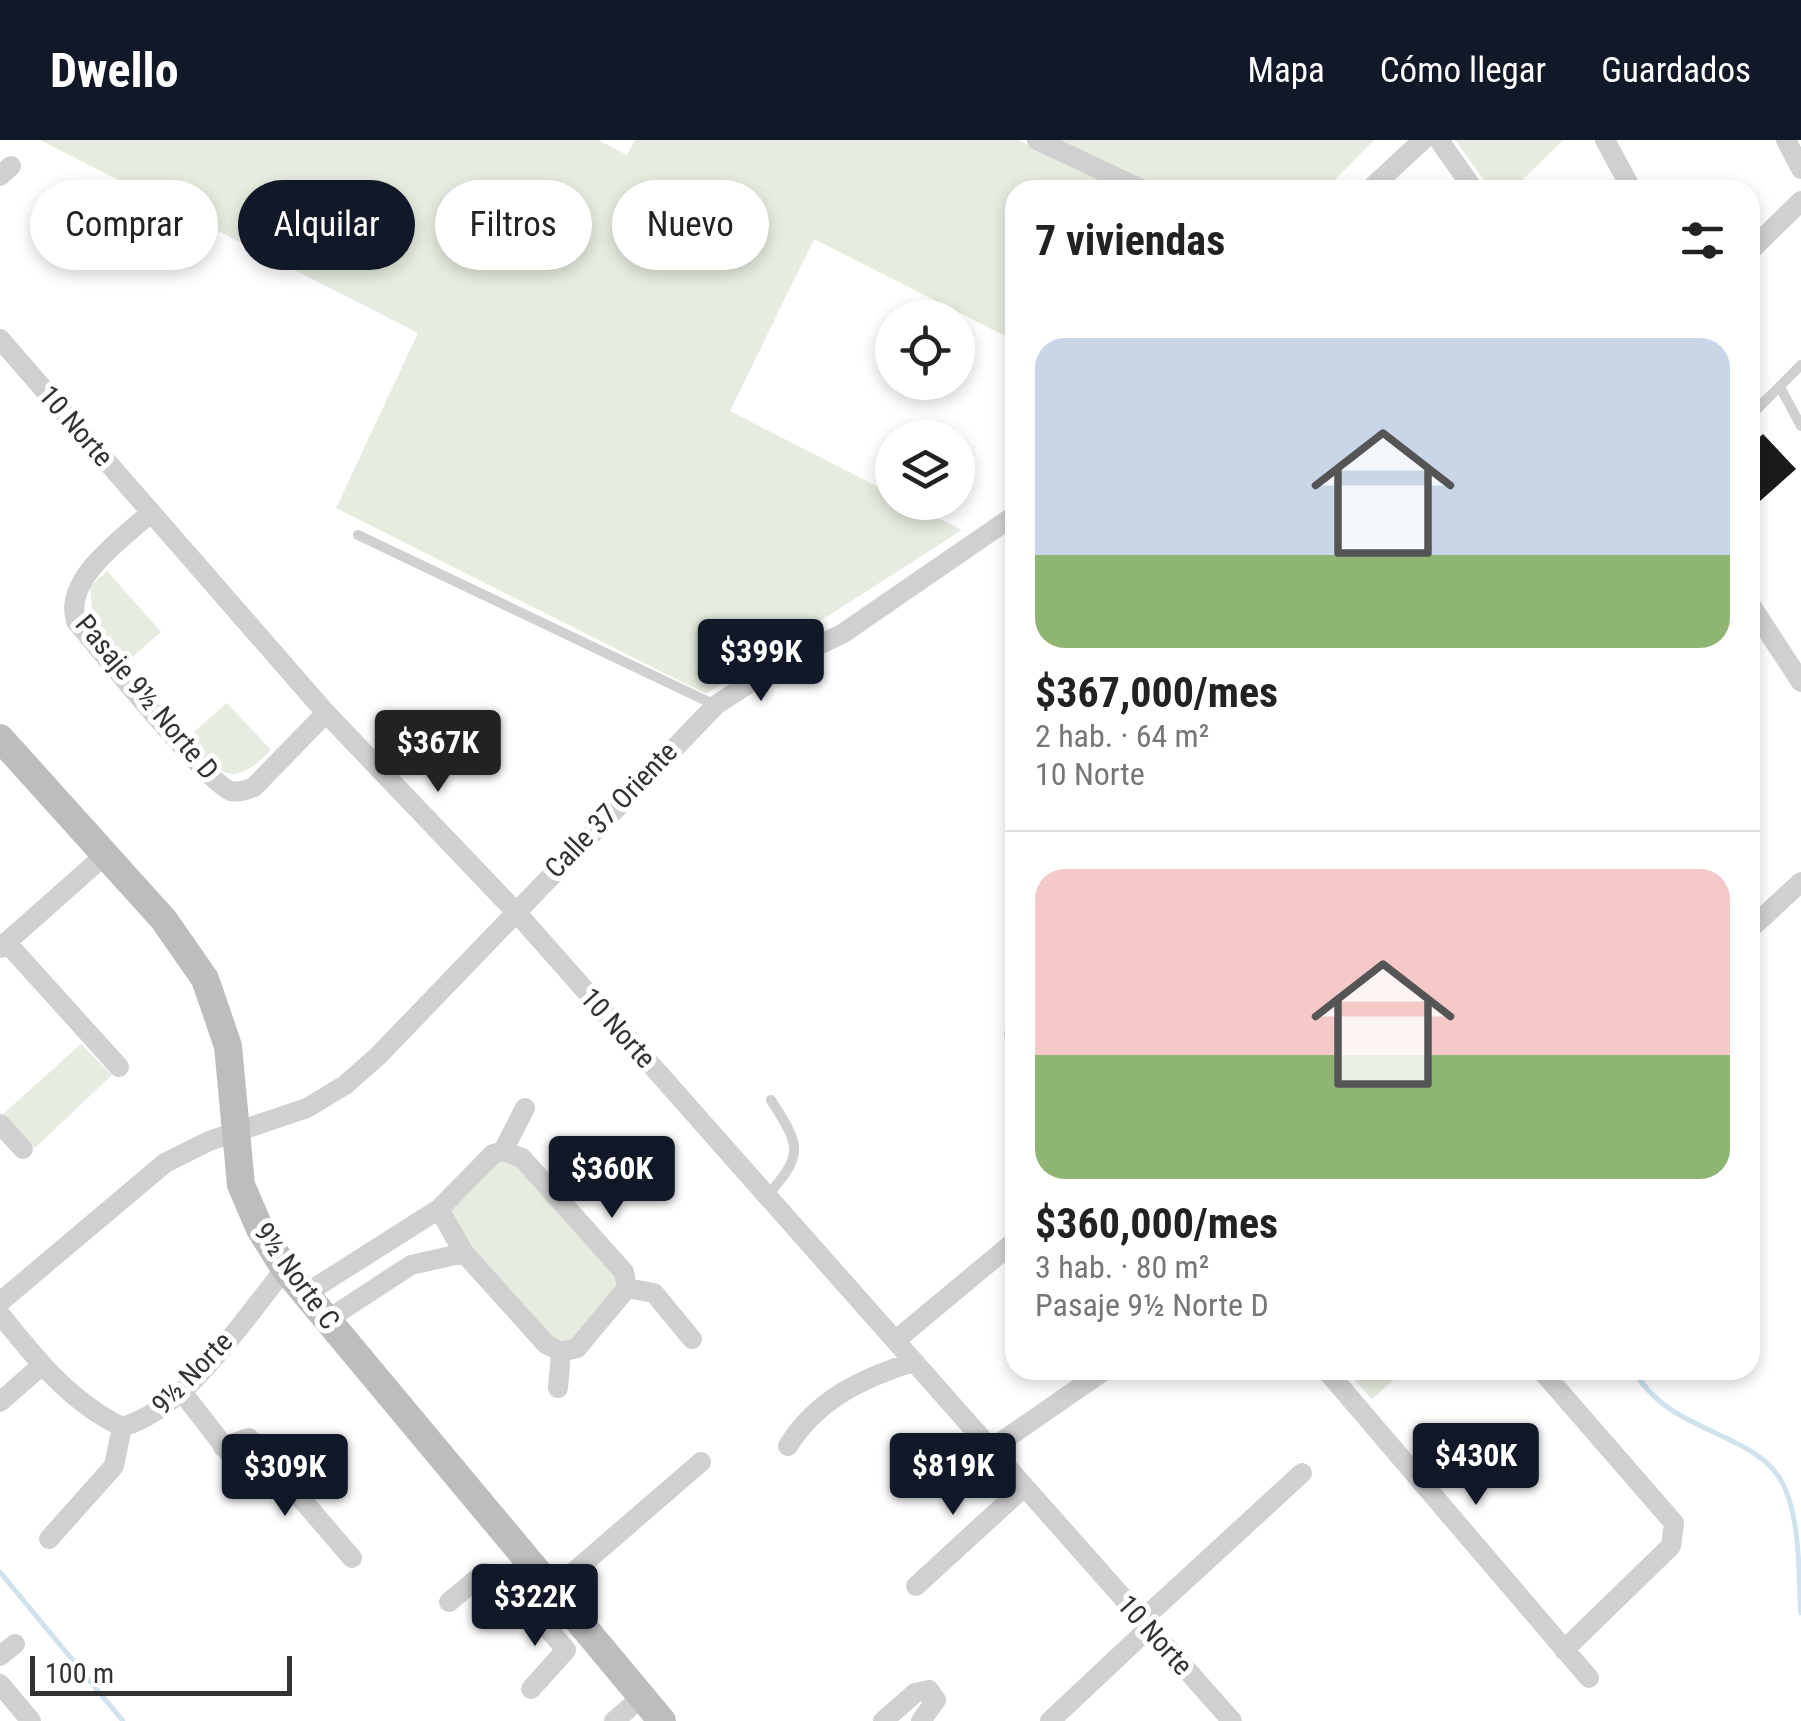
<!DOCTYPE html>
<html lang="es">
<meta charset="utf-8">
<style>
:root{--surface:#fff;--page:#f6f6f6;--text:#222;--muted:#767676;--line:#e0e0e0;--accent:#111827}
body{margin:0;font-family:"Roboto Condensed",sans-serif;background:var(--page);color:var(--text);height:100vh;display:flex;flex-direction:column;font-size:38px;white-space:nowrap}
*{box-sizing:border-box;margin:0}
p{font-size:32px;color:var(--muted)}
.icon{flex:none;width:55px;height:55px;fill:none;stroke:currentColor;stroke-width:2;stroke-linecap:round;stroke-linejoin:round}
.map{position:relative;flex:1;overflow:hidden}
.drawer{position:absolute;left:1005px;top:40px;width:755px;height:1200px;display:flex;flex-direction:column;background:var(--surface);border-radius:30px;box-shadow:0 5px 15px #0003}
.drawer>*{flex:none}
.banner{position:absolute;left:30px;top:40px;width:825px;height:90px;display:flex;gap:20px}
.buttons{position:absolute;left:875px;top:160px;display:grid;gap:20px}
.buttons a{display:grid;place-items:center;width:100px;height:100px;border-radius:50%;background:var(--surface);box-shadow:0 5px 15px #0003;font-size:50px}
.scale{position:absolute;left:30px;bottom:25px;width:262px;box-sizing:border-box;padding-left:10px;border:5px solid #333;border-top:0;font-size:28px;line-height:35px;white-space:nowrap;color:#333;-webkit-text-stroke:8px #fff;paint-order:stroke}
.price{position:absolute;translate:-50% -85px;padding:0 22px;border-radius:10px;background:var(--accent);color:#fff;font-size:32px;line-height:65px;filter:drop-shadow(0 2px 5px #0008)}
.price::after{content:'';position:absolute;left:50%;top:60px;width:30px;height:22px;margin-left:-15px;background:inherit;clip-path:polygon(0 0,100% 0,50% 100%)}
.price.on{background:#222;color:#fff}
ul{padding:0;list-style:none}
li{display:grid;align-content:center;gap:20px;height:530px;padding:0 30px}
li+li{border-top:2px solid var(--line)}
li span{display:grid;place-items:center;height:310px;border-radius:30px;color:#555}
li>.icon{margin-inline-start:auto}
span .icon{width:180px;height:180px;fill:#fffc;stroke-width:1}
li b{font-size:42px}
h2{display:flex;justify-content:space-between;align-items:center;height:120px;padding:0 30px;font-size:42px}
.chip{padding:0 35px;border-radius:45px;background:var(--surface);box-shadow:0 5px 15px #0003;font-size:35px;line-height:90px}
.chip.on{background:var(--accent);color:#fff}
header{display:flex;align-items:center;gap:60px;box-sizing:border-box;height:140px;padding:0 50px;background:var(--accent);color:#fff}
header strong{font-size:48px}
nav{display:flex;gap:55px;margin-inline-start:auto;font-size:35px}
.map>svg:first-child{display:block}
.green{fill:#e6ecdf}
.lines{fill:none;stroke-linecap:round;stroke-linejoin:round}
.stream{stroke:#cfe2ee;stroke-width:5}
.building{fill:#1a1a1a}
.lane{stroke:#d0d0d0;stroke-width:10}
.street{stroke:#d0d0d0;stroke-width:20}
.secondary{stroke:#bdbdbd;stroke-width:28}
.labels{text-anchor:middle;dominant-baseline:central;stroke-width:10;stroke-linejoin:round;paint-order:stroke}
.street-label{font-size:28px;fill:#333;stroke:#fff}
</style>
<header>
<strong>Dwello</strong>
<nav><a>Mapa</a><a>Cómo llegar</a><a>Guardados</a></nav>
</header>
<div class="map">
<svg width="1801" height="1581" viewBox="0 0 1801 1581">
<rect width="100%" height="100%" fill="#fff"/>
<!-- green -->
<path class="green" d="M40 0H598L627 15 635 0H1018L1126 50H1015V201L814 99 730 271 892 354V362L908 363 962 390 706 554 336 368 418 193Z
M1035 0H1374L1325 50H1146Z
M1455 0H1563L1512 50H1491Z
M107 431 161 492 121 527 83 479 92 466 90 447Z
M227 563 271 610C230 652 221 633 188 597Z
M81 904 112 935 35 1008 3 974Z
M503 1011 626 1136 561 1212 439 1069Z
M1345 1230H1405L1372 1259Z"/>
<g class="lines">
<!-- stream -->
<path class="stream" d="M1634 1230C1667 1294 1756 1290 1783 1344 1801 1382 1798 1432 1801 1473
M0 1432 123 1581"/>
</g>
<!-- building -->
<path class="building" d="M1763 294 1796 329 1750 370V306Z"/>
<g class="lines">
<!-- lane -->
<path class="lane" d="M1780 247 1801 286
M1750 276 1801 225
M358 395 715 565
M767 1056C805 1013 800 1006 771 960"/>
<!-- street -->
<path class="street" d="M1037 0 1143 50
M1439 0 1474 50
M1605 0 1632 50
M1786 0 1801 29
M0 36 11 26
M1369 50 1423 0
M1750 111 1801 61
M0 199 326 573 515 771 1232 1581
M151 372C123 399 63 438 76 481 98 507 209 645 231 651 239 653 247 650 254 647L326 573
M1750 464 1801 542
M1750 789 1801 742
M6 802 119 927
M0 808 105 715
M1014 894 1015 895
M0 984 23 1009
M503 1011 522 1018 624 1132 627 1148 654 1153 692 1199
M503 1011 525 968
M439 1069 464 1113 546 1204 561 1212
M305 1154 439 1069 493 1014 503 1011
M0 1162 165 1023 209 1001 307 968 345 945 378 916 716 565 780 523 842 494 1015 375
M0 1174C36 1219 70 1262 122 1287 188 1268 242 1181 285 1129
M327 1180 411 1125 464 1113
M896 1200 1015 1101
M561 1212 577 1208 627 1148
M1326 1230 1589 1538
M1541 1230 1674 1383 1671 1406 1564 1510
M558 1248 561 1212
M182 1252 234 1319
M0 1262 41 1226
M788 1306C817 1259 863 1238 913 1222
M223 1307 249 1298 352 1418
M991 1309 1105 1230
M49 1399 114 1326 122 1287
M916 1446 1024 1347
M449 1462 484 1433 506 1439 566 1510 531 1549
M532 1468 701 1322
M1142 1480 1302 1333
M0 1516 15 1504
M0 1544 31 1581
M614 1581 642 1557
M883 1581 915 1553 929 1550 936 1560 921 1581
M1050 1581 1149 1488"/>
<!-- secondary -->
<path class="secondary" d="M0 598 164 780 205 839 228 906 241 1045 260 1089 285 1129 662 1581"/>
</g>
<g class="labels">
<!-- street labels -->
<g class="street-label">
<text transform="translate(76 286) rotate(49)">10 Norte</text>
<text transform="translate(147 557) rotate(50)">Pasaje 9½ Norte D</text>
<text transform="translate(611 670) rotate(-46)">Calle 37 Oriente</text>
<text transform="translate(618 888) rotate(48)">10 Norte</text>
<text transform="translate(297 1136) rotate(54)">9½ Norte C</text>
<text transform="translate(192 1233) rotate(-46)">9½ Norte</text>
<text transform="translate(1155 1495) rotate(48)">10 Norte</text>
</g>
</g>
</svg>
<div class="buttons">
<a><svg class="icon" aria-label="locate" viewBox="0 0 24 24"><circle cx="12" cy="12" r="6"/><path d="M12 2v4M12 18v4M2 12h4M18 12h4"/></svg></a>
<a><svg class="icon" aria-label="layers" viewBox="0 0 24 24"><path d="M12 4l9 5-9 5-9-5zM3 14l9 5 9-5"/></svg></a>
</div>
<div class="scale">100 m</div>
<b class="price" style="left:761px;top:564px">$399K</b>
<b class="price on" style="left:438px;top:655px">$367K</b>
<b class="price" style="left:612px;top:1081px">$360K</b>
<b class="price" style="left:1476px;top:1368px">$430K</b>
<b class="price" style="left:953px;top:1378px">$819K</b>
<b class="price" style="left:285px;top:1379px">$309K</b>
<b class="price" style="left:535px;top:1509px">$322K</b>
<div class="banner">
<a class="chip">Comprar</a>
<a class="chip on">Alquilar</a>
<a class="chip">Filtros</a>
<a class="chip">Nuevo</a>
</div>
<section class="drawer">
<h2>7 viviendas<svg class="icon" aria-label="filters" viewBox="0 0 24 24"><path d="M4 7h16M4 17h16"/><circle cx="9" cy="7" r="2"/><circle cx="15" cy="17" r="2"/></svg></h2>
<ul>
<li><span style="background:linear-gradient(#c9d6e8 70%,#8fb573 0)"><svg class="icon" aria-label="home" viewBox="0 0 24 24"><path d="M3 11l9-7 9 7M6 9v11h12V9"/></svg></span><div><b>$367,000/mes</b><p>2 hab. · 64 m²</p><p>10 Norte</p></div></li>
<li><span style="background:linear-gradient(#f6c9c9 60%,#8fb573 0)"><svg class="icon" aria-label="home" viewBox="0 0 24 24"><path d="M3 11l9-7 9 7M6 9v11h12V9"/></svg></span><div><b>$360,000/mes</b><p>3 hab. · 80 m²</p><p>Pasaje 9½ Norte D</p></div></li>
</ul>
</section>
</div>
